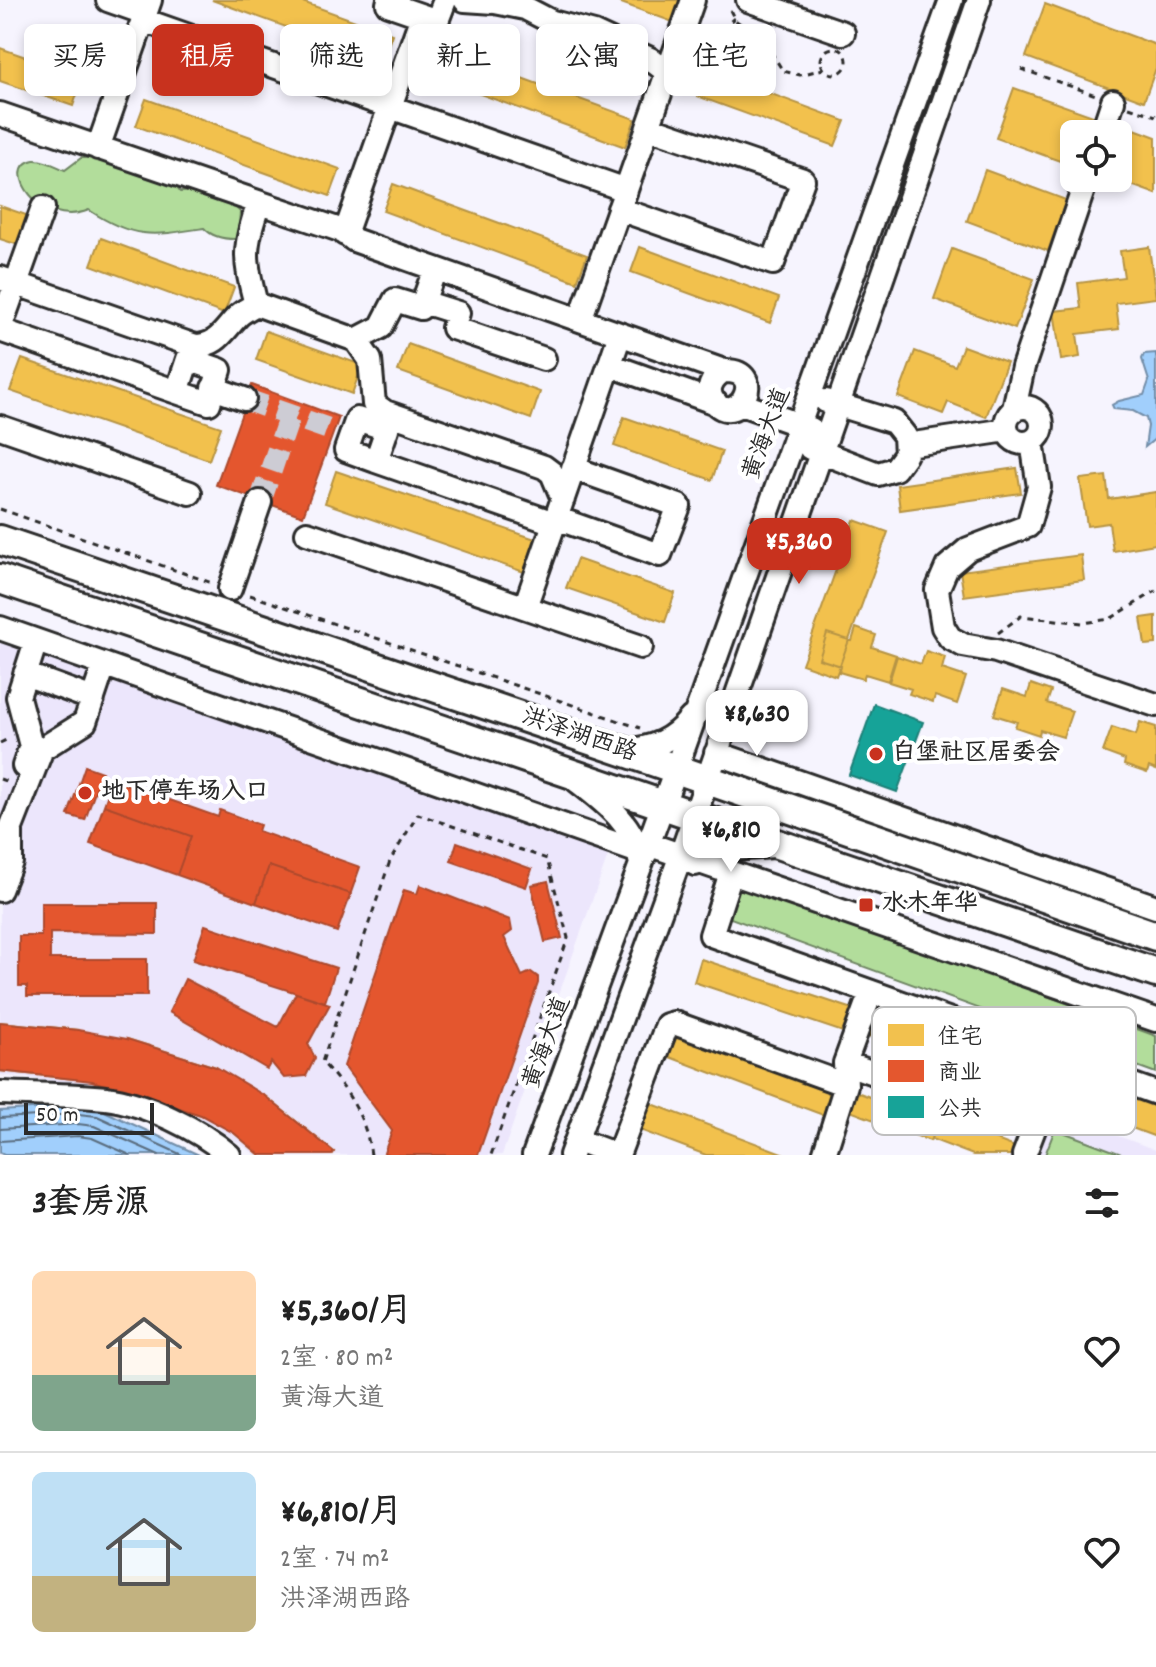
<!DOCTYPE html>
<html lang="zh">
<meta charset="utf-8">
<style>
:root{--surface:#fff;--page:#f6f6f6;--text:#222;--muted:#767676;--line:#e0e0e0;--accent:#c8321e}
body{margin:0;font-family:Dekko,"LXGW WenKai TC",sans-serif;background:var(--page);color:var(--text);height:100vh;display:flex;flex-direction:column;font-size:30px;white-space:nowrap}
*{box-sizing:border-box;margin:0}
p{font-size:26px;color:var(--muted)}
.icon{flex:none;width:44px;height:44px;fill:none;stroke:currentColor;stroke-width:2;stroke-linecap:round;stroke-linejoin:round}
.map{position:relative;height:1155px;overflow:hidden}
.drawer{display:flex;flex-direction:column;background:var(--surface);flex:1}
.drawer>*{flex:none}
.guide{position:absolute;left:24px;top:24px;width:1108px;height:72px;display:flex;gap:16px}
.fabs{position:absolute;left:1060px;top:120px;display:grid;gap:16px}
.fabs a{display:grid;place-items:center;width:72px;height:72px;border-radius:12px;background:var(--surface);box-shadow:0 4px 12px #0003;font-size:40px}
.scale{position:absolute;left:24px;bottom:20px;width:130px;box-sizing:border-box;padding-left:8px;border:4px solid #2b2b2b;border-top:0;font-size:22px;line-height:28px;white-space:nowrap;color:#2b2b2b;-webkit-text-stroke:6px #fff;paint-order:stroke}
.price{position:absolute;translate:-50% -68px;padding:0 18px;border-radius:16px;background:#fff;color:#222;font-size:26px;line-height:52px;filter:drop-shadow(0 2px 4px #0008)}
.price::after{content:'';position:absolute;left:50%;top:48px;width:24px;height:18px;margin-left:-12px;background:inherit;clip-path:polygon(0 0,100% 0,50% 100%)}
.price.on{background:var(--accent);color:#fff}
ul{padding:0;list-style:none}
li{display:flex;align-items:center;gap:24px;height:200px;padding:0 32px}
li+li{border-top:2px solid var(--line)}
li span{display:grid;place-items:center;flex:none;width:224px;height:160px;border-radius:12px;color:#555}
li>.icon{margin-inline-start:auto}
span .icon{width:96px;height:96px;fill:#fffc;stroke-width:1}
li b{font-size:34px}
h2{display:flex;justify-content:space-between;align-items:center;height:96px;padding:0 32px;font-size:34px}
.tag{padding:0 28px;border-radius:12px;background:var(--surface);box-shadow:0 4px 12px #0003;font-size:28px;line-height:72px}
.tag.on{background:var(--accent);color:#fff}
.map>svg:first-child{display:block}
.built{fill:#ece6fc}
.green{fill:#b2dd9b;stroke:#6e8463;stroke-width:2}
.water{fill:#a1cffc;stroke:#728da8;stroke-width:2}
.homes{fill:#f2c14e;stroke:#b69444;stroke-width:2}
.shops{fill:#e4572e;stroke:#ac4a2d;stroke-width:2}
.public{fill:#17a398;stroke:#1d7f77;stroke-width:2}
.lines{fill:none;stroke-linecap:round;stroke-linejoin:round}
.shore{stroke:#5a6d7f;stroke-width:2}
.minor-tunnel{stroke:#cdccd4;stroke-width:22;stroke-dasharray:22 11;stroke-linecap:butt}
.minor-casing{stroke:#2b2b2b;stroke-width:28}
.major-casing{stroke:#2b2b2b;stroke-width:34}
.path{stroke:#2b2b2b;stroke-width:3;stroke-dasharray:6 6;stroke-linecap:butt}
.minor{stroke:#fff;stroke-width:22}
.major{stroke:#fff;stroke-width:28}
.poi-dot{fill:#c8321e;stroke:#fff;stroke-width:3}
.labels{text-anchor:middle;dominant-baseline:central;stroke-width:8;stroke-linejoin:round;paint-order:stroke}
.street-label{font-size:24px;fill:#2b2b2b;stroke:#fff}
.poi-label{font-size:24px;font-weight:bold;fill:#2b2b2b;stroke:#fff;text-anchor:start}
.key{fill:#fff;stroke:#bfbfbf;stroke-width:2}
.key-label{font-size:22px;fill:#2b2b2b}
</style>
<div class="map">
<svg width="1156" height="1155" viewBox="0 0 1156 1155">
<rect width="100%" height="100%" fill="#f6f4fe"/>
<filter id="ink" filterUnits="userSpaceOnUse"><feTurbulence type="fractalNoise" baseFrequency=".0125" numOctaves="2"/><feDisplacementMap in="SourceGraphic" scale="16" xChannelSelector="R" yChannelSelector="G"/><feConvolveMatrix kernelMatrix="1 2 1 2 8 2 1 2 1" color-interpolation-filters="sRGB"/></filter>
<g filter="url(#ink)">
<!-- built -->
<path class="built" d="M0 639 610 850 502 1155H256L214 1125 198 1118 89 1085 0 1075Z
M1051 1111 1156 1150V1155H1035Z"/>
<!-- green -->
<path class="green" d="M81 158H99L104 162 116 160 173 182 180 192C199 191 228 196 240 212L238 236 235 239C223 239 212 237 204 228 153 236 134 240 89 210 39 230 0 166 34 160 44 159 56 166 65 170Z
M737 882 1156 1036V1073L725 916Z
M1055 1129 1124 1155H1045Z"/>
<!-- water -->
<path class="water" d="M1156 353V438L1145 447 1148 426 1146 418 1133 411 1114 409 1112 405 1119 401 1144 395 1149 381 1142 359 1144 354Z
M79 1106 100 1109 199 1155H4L0 1153V1111Z"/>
<!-- homes -->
<path class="homes" d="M212 0H297L392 34 382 62Z
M613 0H681L673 22Z
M1045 4 1156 45V68L1144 101 1026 57Z
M0 48 83 77 73 106 0 81Z
M441 49 635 119 625 147 431 76Z
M706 70 845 121 835 146 697 96Z
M1014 88 1096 117 1089 134H1074V166L996 138Z
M146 99 340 169 330 196 136 126Z
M1116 122 1156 137V194L1112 178H1118V134H1112Z
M985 170 1066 200 1048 251 967 221Z
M393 184 587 255 577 282 383 211Z
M0 206 35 218 25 247 0 239Z
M101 238 234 287 224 314 91 265Z
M640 247 779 298 770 323 631 272Z
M1149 247 1156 298 1116 303 1119 329 1077 334 1080 357 1061 360 1054 311 1081 308 1078 283 1124 277 1120 251Z
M952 249 1034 279 1015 329 934 299Z
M266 331 362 365 352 394 256 360Z
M408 344 540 392 531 419 398 371Z
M963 346 1007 362 986 417 948 402 943 414 898 397 915 351 955 366Z
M22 359 221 427 209 460 10 391Z
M624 417 722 451 712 480 614 446Z
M1017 468 1021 493 900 510 897 485Z
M336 471 535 539 524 572 325 503Z
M1106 476 1109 499 1156 492V544L1113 551 1109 523 1087 526 1080 479Z
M854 520 888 532 836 676 802 664Z
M1081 555 1084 580 964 596 960 571Z
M577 559 675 593 665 622 566 588Z
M1156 616V644L1145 645 1141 618Z
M856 628 876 635 872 647 896 655 888 681 865 674 863 679 839 672 841 666 819 659 827 633 852 641Z
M926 651 945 657 942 669 966 677 957 704 935 696 933 702 909 694 911 689 889 682 897 656 921 664Z
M1031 684 1051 691 1047 703 1072 711 1063 737 1040 730 1039 735 1015 727 1017 722 994 715 1003 689 1027 697Z
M1140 722 1156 727V770L1149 767 1147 773 1124 765 1125 760 1103 752 1112 727 1136 735Z
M701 959 853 1009 846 1033 694 982Z
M878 1014 1027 1070 1018 1093 869 1036Z
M0 1022 78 1030 73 1079 0 1071Z
M674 1030 833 1090 823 1115 664 1055Z
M127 1039 216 1067 201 1115 112 1086Z
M1056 1069 1156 1106V1137L1046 1096Z
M857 1092 937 1123 930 1141 850 1111Z
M265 1096 334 1152 332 1155H260L234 1133Z
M647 1102 787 1155H706L637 1129Z
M939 1118 1015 1147 1012 1155H973L931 1139Z"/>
<!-- shops -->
<path class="shops" d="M252 385 339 417 303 516 216 485Z
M85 766 102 772 85 820 68 815Z
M113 780 218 817 220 810 260 825 258 831 360 867 337 932 90 844Z
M104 805 191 836 177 875 90 844Z
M457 842 532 869 526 887 451 861Z
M269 866 351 894 337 932 256 903Z
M548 881 562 938 545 942 531 885Z
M420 885 510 920 512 931 504 937 522 976 531 972 538 977V983L478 1155H390L384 1153 392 1131 344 1066 404 890 417 894Z
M41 903H157V934L50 933V959H147V996H27V986H19V936H41Z
M205 925 336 968 325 1002 193 960Z
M185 979 278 1027 296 993 330 1004 308 1044 315 1058 306 1076 284 1078 271 1062 267 1069 169 1012Z
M0 1022 78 1030 127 1039 216 1067 265 1096 334 1152 332 1155H260L234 1133 201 1115 92 1081 0 1071Z"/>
<!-- public -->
<path class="public" d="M874 704 923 722 897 792 849 775Z"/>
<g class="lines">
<!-- shore -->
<path class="shore" d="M0 1118 78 1114 97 1116 182 1155
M0 1129 78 1124 94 1126 159 1155
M0 1141 78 1136 92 1138 130 1155"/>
<!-- minor-tunnel -->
<path class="minor-tunnel" d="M244 399 337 432
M260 502 290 415"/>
<defs>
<path id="minor" d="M108 0 145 13
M389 0 388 4 437 21 445 0
M465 0 495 2 525 8 552 22 594 33 650 59 667 72
M748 0 843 33
M143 20 626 190
M0 114 343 231 354 240 724 371C768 369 740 428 715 403 704 391 712 377 724 371
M1102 134 1113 101
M98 148 150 0
M619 209 773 263 803 180 648 127
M345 234 422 16
M0 278 195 346C218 346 224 330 238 316 243 311 250 308 256 304L356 340 370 360 374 404 385 412 544 467 552 473 563 499
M423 302 458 313 453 328 544 359
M256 304C244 260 243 247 259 203
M580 320 693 0
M0 328 43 208
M0 330 177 392
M356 340 381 327 395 300 421 308 435 269
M188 359 220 370 209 403 177 392Z
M610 365 716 403
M213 388 244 399
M741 404 811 429
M1006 425a18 18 0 1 1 36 0a18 18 0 1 1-36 0Z
M1014 409 1023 367 1087 178
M357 419 387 429 376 461 346 450Z
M0 427 190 493
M1032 442 1039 487 1028 526 968 549 947 567 937 590 943 627 950 638 963 645 996 651 1156 705
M907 445 1007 430
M810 448 878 474 895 469 906 454 905 436 894 422 826 401
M376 461 554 523
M556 518 660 555 679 506 573 468
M307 533 641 647
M230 589 260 502
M525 607 620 335
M0 628 645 854
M25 674 93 699
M625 751C654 748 672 741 691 718
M716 753 1156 907
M24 766 31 746 18 697 36 641
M576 780C603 801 635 824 640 860
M648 844 1156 1020
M695 864 733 849 774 846
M731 873 711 935 1156 1093
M0 890 11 862V828L42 749 85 722 104 665
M845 1063 1034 1129 1024 1155
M0 1093C35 1095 71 1094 106 1098 145 1103 199 1129 229 1155
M577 1140 617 1155
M534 1155 676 769 951 0
M571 1155 681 855 979 0
M618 1155 667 1025 674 1023 846 1085
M824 1155 846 1085 845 1063 871 992"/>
<path id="major" d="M0 540 676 769 1156 936
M0 579 1156 973"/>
</defs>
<!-- minor casing -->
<use href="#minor" class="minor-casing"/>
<!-- major casing -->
<use href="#major" class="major-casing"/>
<!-- path -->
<path class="path" d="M730 10 735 20 764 41 783 71 800 75 823 69
M701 40 714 36 734 18
M764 41 775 29
M821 61a13 13 0 1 1 26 0a13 13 0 1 1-26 0Z
M1021 69 1096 95
M1129 107 1156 116
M0 509 212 583
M250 595 640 728
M998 633 1021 616 1083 623 1110 619 1156 591
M0 743 8 739
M0 779 8 782
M371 1155C366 1117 347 1089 322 1062L390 861 418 814 547 859 568 938 491 1155"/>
<!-- minor -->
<use href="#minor" class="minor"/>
<!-- major -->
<use href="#major" class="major"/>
</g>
</g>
<!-- markers -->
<g class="poi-dot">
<circle cx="876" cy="754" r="8"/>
<circle cx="85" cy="793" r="8"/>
<rect x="858" y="897" width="16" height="16" rx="4"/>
</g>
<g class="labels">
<!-- street labels -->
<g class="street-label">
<text transform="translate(768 434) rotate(-70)">黄海大道</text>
<text transform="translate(579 736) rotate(19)">洪泽湖西路</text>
<text transform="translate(548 1043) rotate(-70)">黄海大道</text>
</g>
<!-- poi labels -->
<g class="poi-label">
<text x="892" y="754">白堡社区居委会</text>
<text x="101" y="793">地下停车场入口</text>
<text x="882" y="905">水木年华</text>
</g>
</g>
<!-- legend -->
<rect x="872" y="1007" width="264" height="128" rx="12" class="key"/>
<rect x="888" y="1024" width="36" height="22" fill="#f2c14e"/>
<rect x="888" y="1060" width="36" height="22" fill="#e4572e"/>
<rect x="888" y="1096" width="36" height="22" fill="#17a398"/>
<g class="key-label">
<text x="938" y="1043">住宅</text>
<text x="938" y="1079">商业</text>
<text x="938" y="1115">公共</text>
</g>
</svg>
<div class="fabs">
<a><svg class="icon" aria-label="locate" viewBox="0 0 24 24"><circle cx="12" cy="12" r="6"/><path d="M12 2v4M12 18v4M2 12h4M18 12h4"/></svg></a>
</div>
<div class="scale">50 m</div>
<b class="price on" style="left:799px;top:586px">¥5,360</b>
<b class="price" style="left:757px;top:758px">¥8,630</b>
<b class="price" style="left:731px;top:874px">¥6,810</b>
<div class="guide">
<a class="tag">买房</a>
<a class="tag on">租房</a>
<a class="tag">筛选</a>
<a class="tag">新上</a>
<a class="tag">公寓</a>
<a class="tag">住宅</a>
</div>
</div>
<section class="drawer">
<h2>3套房源<svg class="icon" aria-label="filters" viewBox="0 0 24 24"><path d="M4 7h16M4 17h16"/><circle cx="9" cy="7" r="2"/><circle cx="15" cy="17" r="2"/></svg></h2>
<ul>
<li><span style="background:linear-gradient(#ffd9b3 65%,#7fa58c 0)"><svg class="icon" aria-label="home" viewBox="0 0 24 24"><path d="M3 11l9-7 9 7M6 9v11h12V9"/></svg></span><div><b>¥5,360/月</b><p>2室 · 80 m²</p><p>黄海大道</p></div><svg class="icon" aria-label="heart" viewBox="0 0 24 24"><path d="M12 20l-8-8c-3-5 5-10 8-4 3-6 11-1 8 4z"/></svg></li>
<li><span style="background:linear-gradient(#bfe0f5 65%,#c2b280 0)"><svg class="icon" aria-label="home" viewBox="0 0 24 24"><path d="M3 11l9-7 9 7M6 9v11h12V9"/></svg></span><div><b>¥6,810/月</b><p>2室 · 74 m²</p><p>洪泽湖西路</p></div><svg class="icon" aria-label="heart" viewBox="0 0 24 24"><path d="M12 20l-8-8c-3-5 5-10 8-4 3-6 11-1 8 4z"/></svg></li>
</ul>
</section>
